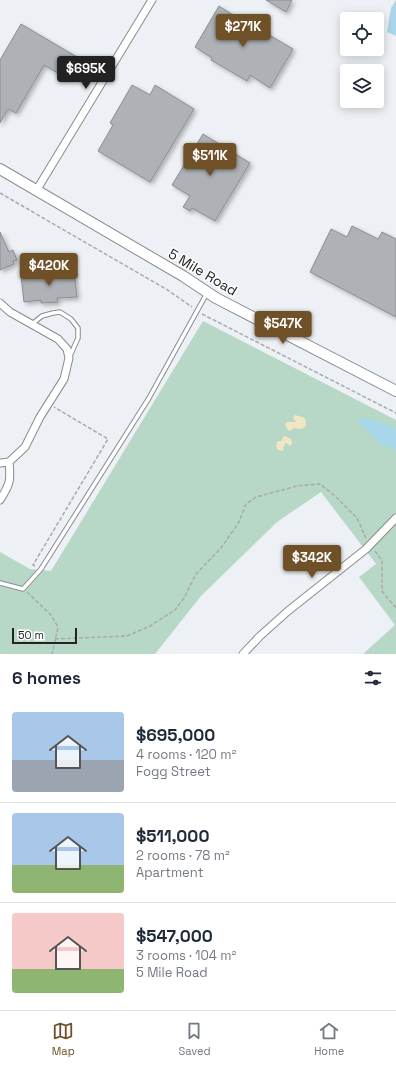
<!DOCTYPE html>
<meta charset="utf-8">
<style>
:root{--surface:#fff;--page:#f6f6f7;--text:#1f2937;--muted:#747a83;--line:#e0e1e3;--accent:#705027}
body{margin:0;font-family:"Space Grotesk",sans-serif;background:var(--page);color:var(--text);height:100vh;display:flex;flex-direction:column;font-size:15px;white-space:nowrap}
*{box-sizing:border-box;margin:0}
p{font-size:13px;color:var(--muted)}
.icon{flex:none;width:22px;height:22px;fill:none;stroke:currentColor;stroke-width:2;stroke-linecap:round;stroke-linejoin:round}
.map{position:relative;height:654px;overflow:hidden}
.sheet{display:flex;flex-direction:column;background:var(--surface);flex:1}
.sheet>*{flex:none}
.buttons{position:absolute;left:340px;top:12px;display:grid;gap:8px}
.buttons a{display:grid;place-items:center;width:44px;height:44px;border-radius:4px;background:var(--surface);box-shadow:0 2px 10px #0003;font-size:20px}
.scale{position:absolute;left:12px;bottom:10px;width:65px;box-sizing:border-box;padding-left:4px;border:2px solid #232425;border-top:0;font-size:11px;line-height:14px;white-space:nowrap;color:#232425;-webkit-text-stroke:3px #fff;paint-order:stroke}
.price{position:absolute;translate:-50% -34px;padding:0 9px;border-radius:4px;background:var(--accent);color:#fff;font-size:13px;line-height:26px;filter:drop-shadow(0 1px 2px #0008)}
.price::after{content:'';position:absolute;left:50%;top:24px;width:12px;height:9px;margin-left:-6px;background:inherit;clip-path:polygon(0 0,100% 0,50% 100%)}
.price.active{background:#222;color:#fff}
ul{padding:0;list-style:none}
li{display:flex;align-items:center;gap:12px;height:100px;padding:0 12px}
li+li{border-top:1px solid var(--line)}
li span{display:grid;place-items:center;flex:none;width:112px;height:80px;border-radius:4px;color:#555}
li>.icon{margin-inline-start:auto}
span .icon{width:48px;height:48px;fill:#fffc;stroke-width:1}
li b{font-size:17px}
h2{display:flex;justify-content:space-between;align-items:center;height:48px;padding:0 12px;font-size:17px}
.menu{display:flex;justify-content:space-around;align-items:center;height:56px;border-top:1px solid var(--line);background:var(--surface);font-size:11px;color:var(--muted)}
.menu a{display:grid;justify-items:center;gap:2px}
.menu .active{color:var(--accent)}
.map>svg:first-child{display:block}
.green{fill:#b8d8c7}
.sand{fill:#f0e6c1}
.water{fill:#a8d6ea}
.building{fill:#aeb1b5;stroke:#8a8d91;filter:url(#shadow)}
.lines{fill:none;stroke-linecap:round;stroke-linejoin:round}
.lane-casing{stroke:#898c8f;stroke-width:5.5}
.street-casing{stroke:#898c8f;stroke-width:9}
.secondary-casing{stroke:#898c8f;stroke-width:12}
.path{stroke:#a8aaad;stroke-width:1.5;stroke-dasharray:4 2;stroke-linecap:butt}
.lane{stroke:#fff;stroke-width:3.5}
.street{stroke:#fff;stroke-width:7}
.secondary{stroke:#fff;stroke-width:10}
.labels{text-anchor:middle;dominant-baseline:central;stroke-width:3;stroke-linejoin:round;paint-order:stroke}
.street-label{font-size:14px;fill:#232425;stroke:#fff}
</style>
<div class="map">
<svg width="396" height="654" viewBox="0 0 396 654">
<defs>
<filter id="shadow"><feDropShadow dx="2.5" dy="2.5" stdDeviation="2" flood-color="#0004"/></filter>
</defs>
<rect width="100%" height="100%" fill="#edf0f4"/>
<!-- green -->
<path class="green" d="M203 321 396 420V654H363L395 625 359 577 376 564 321 492 277 522 201 596 155 654H0V552L30 569 51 571Z"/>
<!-- sand -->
<path class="sand" d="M295 415C304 418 306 415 306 426L301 429 294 428 290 431 288 430 285 425 287 422H296L293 418Z
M284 436 291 439 292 442 291 446 286 443 283 447 284 450 281 451C276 450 275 445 278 441H281Z"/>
<!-- water -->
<path class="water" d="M396 0V36L387 32 391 8Z
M365 418 388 425 396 430V451C391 446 384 447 379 442 370 435 365 426 356 419Z"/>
<!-- building -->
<path class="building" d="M266 0H292L286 12Z
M219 6 236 17 237 16 293 49 270 88 250 75 247 81 211 60 212 58 195 47Z
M21 24 77 57 65 77 44 65 16 113 8 109 0 123V60Z
M132 85 150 95 155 85 194 109 150 182 98 151 113 125 110 123Z
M203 134 250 163 215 221 192 208 190 211 183 207 190 196 172 185Z
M352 226 378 239 382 232 396 239V317L310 272 331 229 347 237Z
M0 232 9 252 13 250 17 260 13 261 14 264 0 270Z
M71 267V272H74L77 297 57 298 58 302 41 303V300L24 302 21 276 61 273V268Z"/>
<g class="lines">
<defs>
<path id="lane" d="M32 324 42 316 53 313 60 312 71 319 78 328V338L70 356
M0 583 23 589 41 569 149 398 207 293"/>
<path id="street" d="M36 191 152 0
M0 303 10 312 58 339 67 349 69 358 64 379 40 417 25 447 9 462 0 463
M0 500C10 484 11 481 9 462
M243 654 260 636 288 611 366 549 396 518"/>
<path id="secondary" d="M0 169 183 276 216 298 396 391"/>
</defs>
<!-- lane casing -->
<use href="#lane" class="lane-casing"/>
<!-- street casing -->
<use href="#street" class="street-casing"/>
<!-- secondary casing -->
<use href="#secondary" class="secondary-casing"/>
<!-- path -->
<path class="path" d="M0 193 166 289 192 307
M202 314 396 413
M375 551 382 561V591L396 608
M35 566 33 565 108 439 54 407
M27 592 51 615 58 627 52 654
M55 639 127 636 150 626 175 610 184 598 196 574 221 548 239 522 246 504 256 497 297 486 320 484 334 495 357 518 366 538"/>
<!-- lane -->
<use href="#lane" class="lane"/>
<!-- street -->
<use href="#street" class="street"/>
<!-- secondary -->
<use href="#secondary" class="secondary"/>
</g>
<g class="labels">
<!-- street labels -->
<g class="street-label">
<text transform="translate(203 272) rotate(31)">5 Mile Road</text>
</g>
</g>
</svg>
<div class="buttons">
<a><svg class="icon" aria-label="locate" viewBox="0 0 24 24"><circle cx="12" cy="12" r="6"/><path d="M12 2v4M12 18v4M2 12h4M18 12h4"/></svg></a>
<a><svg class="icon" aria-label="layers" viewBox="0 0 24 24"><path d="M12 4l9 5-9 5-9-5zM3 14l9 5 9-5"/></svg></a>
</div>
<div class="scale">50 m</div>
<b class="price" style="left:243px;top:48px">$271K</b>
<b class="price active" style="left:86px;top:90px">$695K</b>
<b class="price" style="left:210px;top:177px">$511K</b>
<b class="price" style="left:49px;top:287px">$420K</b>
<b class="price" style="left:283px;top:345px">$547K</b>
<b class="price" style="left:312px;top:579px">$342K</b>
</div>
<section class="sheet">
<h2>6 homes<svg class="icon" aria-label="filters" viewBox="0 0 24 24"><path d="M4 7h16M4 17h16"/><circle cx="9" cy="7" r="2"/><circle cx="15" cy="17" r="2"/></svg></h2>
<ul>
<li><span style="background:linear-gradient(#a9c7e8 60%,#9aa5b1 0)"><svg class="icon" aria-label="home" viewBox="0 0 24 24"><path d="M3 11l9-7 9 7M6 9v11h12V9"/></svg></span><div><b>$695,000</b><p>4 rooms · 120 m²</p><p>Fogg Street</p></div></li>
<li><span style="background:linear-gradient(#a9c7e8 65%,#8fb573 0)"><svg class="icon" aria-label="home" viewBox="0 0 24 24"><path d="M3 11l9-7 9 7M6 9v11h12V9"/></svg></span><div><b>$511,000</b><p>2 rooms · 78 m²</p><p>Apartment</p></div></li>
<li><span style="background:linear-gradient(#f6c9c9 70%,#8fb573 0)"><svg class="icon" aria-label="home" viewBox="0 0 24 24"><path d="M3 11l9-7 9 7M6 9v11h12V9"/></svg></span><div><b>$547,000</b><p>3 rooms · 104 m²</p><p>5 Mile Road</p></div></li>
</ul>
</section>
<nav class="menu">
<a class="active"><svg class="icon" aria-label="map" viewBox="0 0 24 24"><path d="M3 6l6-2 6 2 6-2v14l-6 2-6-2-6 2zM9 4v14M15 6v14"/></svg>Map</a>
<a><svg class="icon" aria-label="saved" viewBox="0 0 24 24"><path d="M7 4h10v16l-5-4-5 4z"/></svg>Saved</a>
<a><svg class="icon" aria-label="home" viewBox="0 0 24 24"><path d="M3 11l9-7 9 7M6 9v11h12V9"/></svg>Home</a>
</nav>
